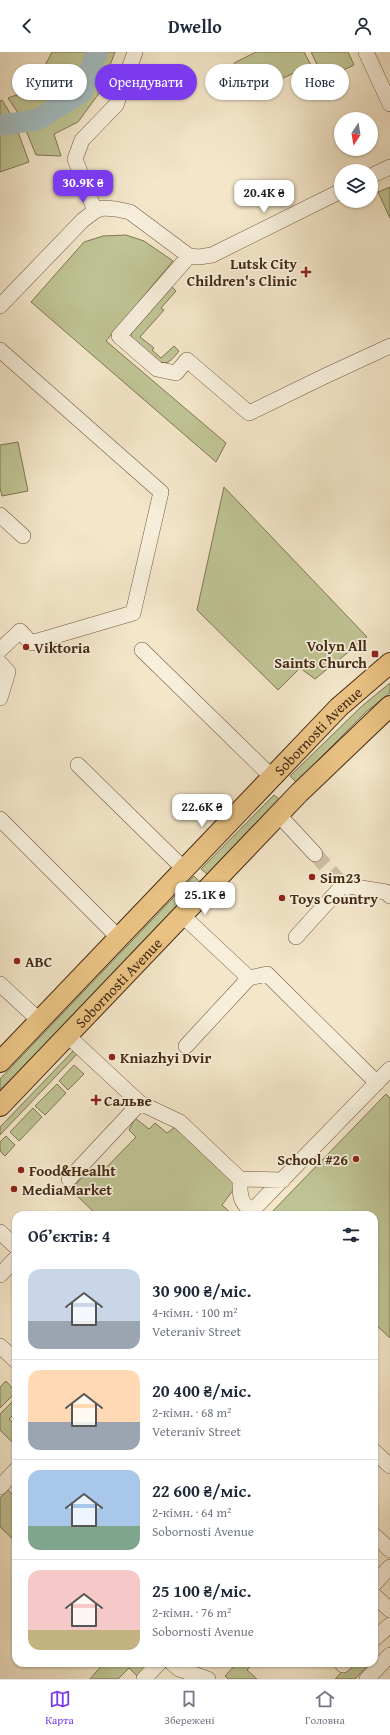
<!DOCTYPE html>
<html lang="uk">
<meta charset="utf-8">
<style>
:root{--surface:#fff;--page:#f6f6f7;--text:#1f2937;--muted:#747a83;--line:#e0e1e3;--accent:#7c3aed}
body{margin:0;font-family:"Gentium Book Plus",serif;background:var(--page);color:var(--text);height:100vh;display:flex;flex-direction:column;font-size:15px;white-space:nowrap}
*{box-sizing:border-box;margin:0}
p{font-size:13px;color:var(--muted)}
.icon{flex:none;width:22px;height:22px;fill:none;stroke:currentColor;stroke-width:2;stroke-linecap:round;stroke-linejoin:round}
.map{position:relative;flex:1;overflow:hidden}
.sheet{position:absolute;left:12px;top:1159px;width:366px;height:456px;display:flex;flex-direction:column;background:var(--surface);border-radius:12px;box-shadow:0 1px 3px #0004}
.sheet>*{flex:none}
.guide{position:absolute;left:12px;top:12px;width:366px;height:36px;display:flex;gap:8px}
.needle{width:26px;rotate:192deg}
.controls{position:absolute;left:334px;top:60px;display:grid;gap:8px}
.controls a{display:grid;place-items:center;width:44px;height:44px;border-radius:50%;background:var(--surface);box-shadow:0 1px 3px #0004;font-size:20px}
.price{position:absolute;translate:-50% -34px;padding:0 9px;border-radius:8px;background:#fff;color:#222;font-size:13px;line-height:26px;filter:drop-shadow(0 1px 2px #0008)}
.price::after{content:'';position:absolute;left:50%;top:24px;width:12px;height:9px;margin-left:-6px;background:inherit;clip-path:polygon(0 0,100% 0,50% 100%)}
.price.current{background:var(--accent);color:#fff}
ul{padding:0;list-style:none}
li{display:flex;align-items:center;gap:12px;height:100px;padding:0 16px}
li+li{border-top:1px solid var(--line)}
li span{display:grid;place-items:center;flex:none;width:112px;height:80px;border-radius:12px;color:#555}
li>.icon{margin-inline-start:auto}
span .icon{width:48px;height:48px;fill:#fffc;stroke-width:1}
li b{font-size:17px}
h2{display:flex;justify-content:space-between;align-items:center;height:48px;padding:0 16px;font-size:17px}
.chip{padding:0 14px;border-radius:18px;background:var(--surface);box-shadow:0 1px 3px #0004;font-size:14px;line-height:36px}
.chip.current{background:var(--accent);color:#fff}
header{display:flex;justify-content:space-between;align-items:center;height:52px;padding:0 16px;background:var(--surface);font-size:18px;font-weight:800}
.menu{display:flex;justify-content:space-around;align-items:center;height:56px;border-top:1px solid var(--line);background:var(--surface);font-size:11px;color:var(--muted)}
.menu a{display:grid;justify-items:center;gap:2px}
.menu .current{color:var(--accent)}
.map>svg:first-child{display:block}
.green{fill:#bfc494;stroke:#827654}
.lines{fill:none;stroke-linecap:round;stroke-linejoin:round}
.river{stroke:#a1bdc1;stroke-width:21}
.minor-tunnel{stroke:#d0c0a5;stroke-width:15;stroke-dasharray:15 8;stroke-linecap:butt}
.minor-casing{stroke:#705840;stroke-width:16}
.major-casing{stroke:#442913;stroke-width:22}
.minor{stroke:#f7efdc;stroke-width:15}
.major{stroke:#eac384;stroke-width:20}
.poi-dot{fill:#8f2418;stroke:#f7efdc;stroke-width:1.5}
.labels{text-anchor:middle;dominant-baseline:central;stroke-width:3.5;stroke-linejoin:round;paint-order:stroke}
.poi-label{font-size:15px;font-weight:bold;fill:#442913;stroke:#f7efdc;text-anchor:start}
.street-label{font-size:15px;fill:#442913;stroke:#f7efdc}
</style>
<header><svg class="icon" aria-label="back" viewBox="0 0 24 24"><path d="M15 5l-7 7 7 7"/></svg>Dwello<svg class="icon" aria-label="person" viewBox="0 0 24 24"><circle cx="12" cy="8" r="4"/><path d="M4 21q1-7 8-7t8 7"/></svg></header>
<div class="map">
<svg width="390" height="1627" viewBox="0 0 390 1627">
<rect width="100%" height="100%" fill="#f3e6c9"/>
<filter id="stains"><feTurbulence type="fractalNoise" baseFrequency=".005" numOctaves="4"/><feColorMatrix values="0 0 0 0 .2 0 0 0 0 .09 0 0 0 0 .02 0 0 0 .5 -.17"/></filter>
<radialGradient id="worn" r=".72"><stop offset=".6" stop-color="#630" stop-opacity="0"/><stop offset="1" stop-color="#630" stop-opacity=".3"/></radialGradient>
<!-- green -->
<path class="green" d="M52 0H115L100 40 78 70 54 82 61 104 36 103 20 64 8 46 33 37Z
M256 0H304L311 13 249 42 234 11Z
M311 0H348L354 13 324 27Z
M2 48 13 66 29 110 0 120V49Z
M390 135V166L378 140Z
M126 183 144 189 173 209 106 289 226 391 216 410 31 250 84 190 103 184Z
M172 235 176 239 161 256 164 258 140 285 154 296 152 298 161 306 174 294 179 299C174 305 170 312 161 311L132 286 131 282Z
M18 390 28 439 2 444 0 436V393Z
M224 435 367 585 315 627 300 616 278 638 197 558Z
M390 631V641L367 659 296 730 290 724 362 654Z
M274 743 280 748 207 822 201 817Z
M194 824 200 830 0 1039V1027Z
M75 997 78 1001 0 1083V1075Z
M74 1013 84 1022 68 1038 59 1029Z
M57 1032 66 1041 45 1063 35 1054Z
M386 1042 390 1046V1286L374 1271V1163H269Z
M33 1056 42 1065 19 1089 10 1080Z
M135 1066 149 1077 155 1071 167 1081 175 1075 231 1123 236 1134 222 1153 233 1163H97L72 1139C76 1132 82 1123 90 1121L97 1125 136 1085 129 1078Z
M6 1084 15 1093 5 1104 0 1099V1090Z
M6 1329 16 1340 0 1356V1335Z
M16 1346V1360L9 1367 16 1374V1394L0 1378V1362Z
M8 1438 16 1446V1490L0 1475V1446Z
M104 1611H151L138 1625 129 1616 118 1627H90Z
M237 1611H254L247 1618 257 1627H228L225 1624Z
M351 1611H370L355 1627H335Z"/>
<g class="lines">
<!-- river -->
<path class="river" d="M0 73 37 68 82 40 97 0"/>
<!-- minor-tunnel -->
<path class="minor-tunnel" d="M315 802 343 833"/>
<defs>
<path id="minor" d="M366 0 390 52
M371 124 390 115
M95 159 75 107 82 88 116 53 135 0
M189 204 119 284 157 317 176 321 187 308 249 361 323 325 390 294
M0 254 83 168 95 159 103 156 116 157 130 160 189 204 199 205 212 203 341 139
M0 298 161 440 133 561 31 591 20 579 0 598
M0 463 23 484
M142 598 273 726
M0 611 8 620 0 646
M78 713 185 818
M278 762 315 802
M0 767 119 886
M183 864 249 926 267 922 377 1031
M296 885 343 833 386 840 390 844
M0 932 40 969
M68 984 140 1051 180 1070 240 1127C240 1143 239 1148 251 1159
M186 994 249 926
M69 1127 140 1051
M240 1127 283 1128
M248 1163 390 1017
M0 1180 16 1195
M0 1223 16 1206
M0 1294 16 1309
M374 1399 390 1414
M0 1435 16 1418
M374 1483 390 1498
M374 1532 390 1515
M374 1543 390 1558
M374 1587 390 1573
M172 1611 179 1617 208 1627
M343 1613 345 1611
M144 1627 159 1611
M367 1627 390 1603"/>
<g id="major">
<path id="s1" d="M0 1010 339 655 390 611"/>
<path id="s2" d="M0 1054 299 741 390 654"/>
</g>
</defs>
<!-- minor casing -->
<use href="#minor" class="minor-casing"/>
<!-- major casing -->
<use href="#major" class="major-casing"/>
<!-- minor -->
<use href="#minor" class="minor"/>
<!-- major -->
<use href="#major" class="major"/>
</g>
<!-- markers -->
<g class="poi-dot">
<path d="M304 214h4v4h4v4h-4v4h-4v-4h-4v-4h4z"/>
<circle cx="26" cy="595" r="4"/>
<rect x="371" y="598" width="8" height="8" rx="2"/>
<circle cx="312" cy="825" r="4"/>
<circle cx="282" cy="846" r="4"/>
<circle cx="17" cy="909" r="4"/>
<circle cx="112" cy="1005" r="4"/>
<path d="M94 1042h4v4h4v4h-4v4h-4v-4h-4v-4h4z"/>
<circle cx="356" cy="1107" r="4"/>
<circle cx="21" cy="1118" r="4"/>
<circle cx="14" cy="1137" r="4"/>
</g>
<g class="labels">
<!-- poi labels -->
<g class="poi-label">
<text x="297" y="211" text-anchor="end">Lutsk City<tspan x="297" dy="17">Children's Clinic</tspan></text>
<text x="367" y="593" text-anchor="end">Volyn All<tspan x="367" dy="17">Saints Church</tspan></text>
<text x="34" y="595">Viktoria</text>
<text x="320" y="825">Sim23</text>
<text x="290" y="846">Toys Country</text>
<text x="25" y="909">АВС</text>
<text x="120" y="1005">Kniazhyi Dvir</text>
<text x="104" y="1048">Сальве</text>
<text x="348" y="1107" text-anchor="end">School #26</text>
<text x="29" y="1118">Food&amp;Healht</text>
<text x="22" y="1137">MediaMarket</text>
</g>
<!-- street labels -->
<g class="street-label">
<text stroke="none"><textPath href="#s1" startOffset="459">Sobornosti Avenue</textPath></text>
<text stroke="none"><textPath href="#s2" startOffset="171">Sobornosti Avenue</textPath></text>
</g>
</g>
<rect width="100%" height="100%" filter="url(#stains)"/>
<rect width="100%" height="100%" fill="url(#worn)"/>
</svg>
<div class="controls">
<a><svg class="needle" viewBox="-14 -14 28 28"><path d="M0-13l5 13h-10z" fill="#e53935"/><path d="M0 13l5-13h-10z" fill="#747a83"/></svg></a>
<a><svg class="icon" aria-label="layers" viewBox="0 0 24 24"><path d="M12 4l9 5-9 5-9-5zM3 14l9 5 9-5"/></svg></a>
</div>
<b class="price current" style="left:83px;top:152px">30.9K ₴</b>
<b class="price" style="left:264px;top:162px">20.4K ₴</b>
<b class="price" style="left:202px;top:776px">22.6K ₴</b>
<b class="price" style="left:205px;top:864px">25.1K ₴</b>
<div class="guide">
<a class="chip">Купити</a>
<a class="chip current">Орендувати</a>
<a class="chip">Фільтри</a>
<a class="chip">Нове</a>
</div>
<section class="sheet">
<h2>Об’єктів: 4<svg class="icon" aria-label="filters" viewBox="0 0 24 24"><path d="M4 7h16M4 17h16"/><circle cx="9" cy="7" r="2"/><circle cx="15" cy="17" r="2"/></svg></h2>
<ul>
<li><span style="background:linear-gradient(#c9d6e8 65%,#9aa5b1 0)"><svg class="icon" aria-label="home" viewBox="0 0 24 24"><path d="M3 11l9-7 9 7M6 9v11h12V9"/></svg></span><div><b>30 900 ₴/міс.</b><p>4-кімн. · 100 m²</p><p>Veteraniv Street</p></div></li>
<li><span style="background:linear-gradient(#ffd9b3 65%,#9aa5b1 0)"><svg class="icon" aria-label="home" viewBox="0 0 24 24"><path d="M3 11l9-7 9 7M6 9v11h12V9"/></svg></span><div><b>20 400 ₴/міс.</b><p>2-кімн. · 68 m²</p><p>Veteraniv Street</p></div></li>
<li><span style="background:linear-gradient(#a9c7e8 70%,#7fa58c 0)"><svg class="icon" aria-label="home" viewBox="0 0 24 24"><path d="M3 11l9-7 9 7M6 9v11h12V9"/></svg></span><div><b>22 600 ₴/міс.</b><p>2-кімн. · 64 m²</p><p>Sobornosti Avenue</p></div></li>
<li><span style="background:linear-gradient(#f6c9c9 75%,#c2b280 0)"><svg class="icon" aria-label="home" viewBox="0 0 24 24"><path d="M3 11l9-7 9 7M6 9v11h12V9"/></svg></span><div><b>25 100 ₴/міс.</b><p>2-кімн. · 76 m²</p><p>Sobornosti Avenue</p></div></li>
</ul>
</section>
</div>
<nav class="menu">
<a class="current"><svg class="icon" aria-label="map" viewBox="0 0 24 24"><path d="M3 6l6-2 6 2 6-2v14l-6 2-6-2-6 2zM9 4v14M15 6v14"/></svg>Карта</a>
<a><svg class="icon" aria-label="saved" viewBox="0 0 24 24"><path d="M7 4h10v16l-5-4-5 4z"/></svg>Збережені</a>
<a><svg class="icon" aria-label="home" viewBox="0 0 24 24"><path d="M3 11l9-7 9 7M6 9v11h12V9"/></svg>Головна</a>
</nav>
